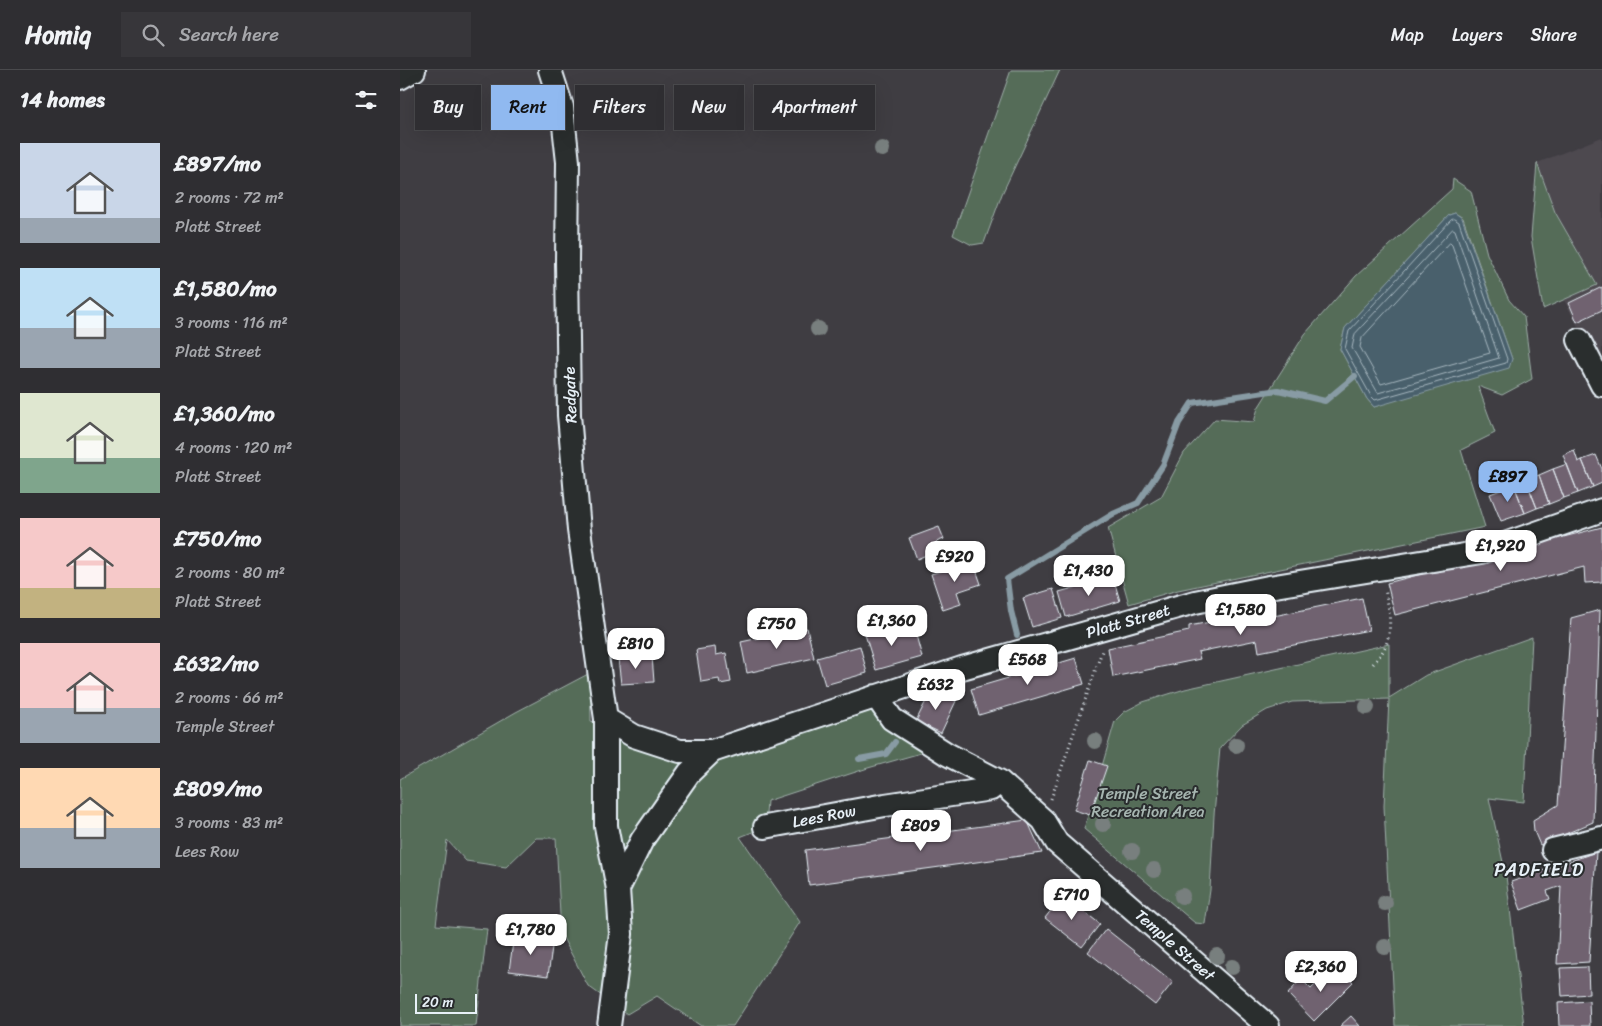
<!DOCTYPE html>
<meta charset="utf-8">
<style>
:root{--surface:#2f2e32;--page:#37363a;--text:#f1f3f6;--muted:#a7a8ac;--line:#4a4a4d;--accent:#90b9f0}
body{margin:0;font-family:Sriracha,sans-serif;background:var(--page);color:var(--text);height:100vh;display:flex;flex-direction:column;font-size:19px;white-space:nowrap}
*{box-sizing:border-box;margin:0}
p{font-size:16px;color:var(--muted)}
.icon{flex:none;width:28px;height:28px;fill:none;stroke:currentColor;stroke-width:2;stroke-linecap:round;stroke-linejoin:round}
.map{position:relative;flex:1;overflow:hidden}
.panel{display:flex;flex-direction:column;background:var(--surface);width:400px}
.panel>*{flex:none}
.guide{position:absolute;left:15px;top:15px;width:475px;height:45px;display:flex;gap:10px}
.scale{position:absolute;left:15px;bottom:12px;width:62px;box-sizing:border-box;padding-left:5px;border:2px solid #e8f1f8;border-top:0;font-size:14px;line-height:18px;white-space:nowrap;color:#e8f1f8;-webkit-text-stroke:4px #2a2d2e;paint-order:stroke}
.price{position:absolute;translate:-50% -42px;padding:0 11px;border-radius:10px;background:#fff;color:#222;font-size:16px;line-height:32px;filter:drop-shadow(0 1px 2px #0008)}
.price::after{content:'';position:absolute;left:50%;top:30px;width:15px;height:11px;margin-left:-8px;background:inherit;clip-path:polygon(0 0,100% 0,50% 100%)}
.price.active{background:var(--accent);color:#111}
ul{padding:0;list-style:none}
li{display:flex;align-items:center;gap:15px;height:125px;padding:0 20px}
li span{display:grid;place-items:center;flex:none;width:140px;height:100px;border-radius:0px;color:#555}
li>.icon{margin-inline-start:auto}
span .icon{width:60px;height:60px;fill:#fffc;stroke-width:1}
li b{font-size:21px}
h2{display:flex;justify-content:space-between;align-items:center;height:60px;padding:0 20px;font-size:21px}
.pill{padding:0 18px;border-radius:0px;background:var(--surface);box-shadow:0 5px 20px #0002,0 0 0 1px var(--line);font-size:18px;line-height:45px}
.pill.active{background:var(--accent);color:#111}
header{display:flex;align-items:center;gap:30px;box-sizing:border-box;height:70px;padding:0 25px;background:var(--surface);border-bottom:1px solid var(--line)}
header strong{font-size:24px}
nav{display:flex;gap:28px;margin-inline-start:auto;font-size:18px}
.search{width:350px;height:45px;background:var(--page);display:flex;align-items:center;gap:12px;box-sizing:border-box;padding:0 18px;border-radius:0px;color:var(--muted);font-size:19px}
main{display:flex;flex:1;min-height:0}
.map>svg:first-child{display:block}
.built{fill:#4d4850}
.green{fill:#556c59;stroke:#9eaea8;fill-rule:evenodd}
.water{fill:#48616c;stroke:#889ba4}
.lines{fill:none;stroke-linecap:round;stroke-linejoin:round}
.shore{stroke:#a8b7c0;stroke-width:1}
.stream{stroke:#889ba4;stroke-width:6}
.building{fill:#6f626f;stroke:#e8f1f8}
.minor-casing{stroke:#e8f1f8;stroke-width:26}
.path{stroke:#e8f1f8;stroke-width:3;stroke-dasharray:1 4;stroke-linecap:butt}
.minor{stroke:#2a2d2e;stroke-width:22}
.tree{fill:#787f7e}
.labels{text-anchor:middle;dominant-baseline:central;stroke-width:4;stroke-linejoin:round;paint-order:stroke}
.street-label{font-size:16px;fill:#e8f1f8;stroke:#2a2d2e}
.park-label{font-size:16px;fill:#a6b5b0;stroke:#2a2d2e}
.quarter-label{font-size:19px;letter-spacing:1px;fill:#e8f1f8;stroke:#2a2d2e}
</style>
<header>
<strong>Homiq</strong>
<div class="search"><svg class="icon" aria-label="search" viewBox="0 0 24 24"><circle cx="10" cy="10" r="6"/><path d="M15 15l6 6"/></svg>Search here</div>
<nav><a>Map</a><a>Layers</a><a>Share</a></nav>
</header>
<main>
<section class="panel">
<h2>14 homes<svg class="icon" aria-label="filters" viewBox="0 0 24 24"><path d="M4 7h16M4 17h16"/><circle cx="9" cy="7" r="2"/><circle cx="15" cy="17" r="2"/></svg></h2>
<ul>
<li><span style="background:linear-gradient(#c9d6e8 75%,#9aa5b1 0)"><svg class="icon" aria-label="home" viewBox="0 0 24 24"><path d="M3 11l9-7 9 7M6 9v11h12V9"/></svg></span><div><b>£897/mo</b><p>2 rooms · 72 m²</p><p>Platt Street</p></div></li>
<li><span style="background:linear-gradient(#bfe0f5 60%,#9aa5b1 0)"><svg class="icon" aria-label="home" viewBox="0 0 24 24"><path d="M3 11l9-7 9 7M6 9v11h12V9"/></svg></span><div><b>£1,580/mo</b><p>3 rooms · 116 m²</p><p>Platt Street</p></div></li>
<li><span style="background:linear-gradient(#dfe7d0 65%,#7fa58c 0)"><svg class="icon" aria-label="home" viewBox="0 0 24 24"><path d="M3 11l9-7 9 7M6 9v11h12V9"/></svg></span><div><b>£1,360/mo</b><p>4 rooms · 120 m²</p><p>Platt Street</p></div></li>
<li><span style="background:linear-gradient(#f6c9c9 70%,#c2b280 0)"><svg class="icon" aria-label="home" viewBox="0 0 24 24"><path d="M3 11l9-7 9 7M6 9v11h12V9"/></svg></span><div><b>£750/mo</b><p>2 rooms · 80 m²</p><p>Platt Street</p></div></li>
<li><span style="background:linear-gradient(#f6c9c9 65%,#9aa5b1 0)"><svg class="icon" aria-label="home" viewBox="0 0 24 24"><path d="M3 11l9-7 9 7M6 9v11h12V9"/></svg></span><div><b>£632/mo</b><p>2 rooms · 66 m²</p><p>Temple Street</p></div></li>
<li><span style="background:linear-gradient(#ffd9b3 60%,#9aa5b1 0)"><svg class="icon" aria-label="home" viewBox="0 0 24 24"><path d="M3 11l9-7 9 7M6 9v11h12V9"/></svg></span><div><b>£809/mo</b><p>3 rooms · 83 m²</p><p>Lees Row</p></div></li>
</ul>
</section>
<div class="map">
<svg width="1202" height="956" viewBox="0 0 1202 956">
<rect width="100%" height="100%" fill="#3f3d42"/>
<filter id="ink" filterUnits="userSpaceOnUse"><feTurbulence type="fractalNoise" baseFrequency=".02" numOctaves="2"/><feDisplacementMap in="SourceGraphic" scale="10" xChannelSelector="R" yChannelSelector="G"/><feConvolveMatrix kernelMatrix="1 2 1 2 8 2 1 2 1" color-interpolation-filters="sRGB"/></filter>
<g filter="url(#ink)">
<!-- built -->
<path class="built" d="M1202 67V302L1164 230 1197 214 1155 142 1137 93Z"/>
<!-- green -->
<path class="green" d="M611 0H660L602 124 584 173 572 175 553 165Z
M1137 93 1155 142 1197 215 1143 239 1131 167Z
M1053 109 1071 121 1087 184 1109 230 1124 247 1132 309 1102 325 1078 316 1095 363 1061 380 1085 457 778 520 729 534 708 458 761 427 784 383 815 349 854 352 858 338 905 264 956 206 1052 119ZM1055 143 1063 148 1112 289 974 337 967 329 940 279 945 258 1049 145Z
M1132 567 1124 732 1089 728 1106 806 1124 956H995L984 736 989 629 892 632 867 640 842 655 820 678 814 745 810 820 805 854 795 853 684 759 715 651 724 642 743 632 785 619 989 574V628L1026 605Z
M190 603 191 651 279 689 472 633 535 679 468 698 367 731 365 757 340 767 400 852 333 956H301L257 926 227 944 188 916 161 864 156 768H136L106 797 66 791 47 770 36 855 87 859 76 956H0V709L116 642Z"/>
<!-- water -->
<path class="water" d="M1055 143 1062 148 1112 289 1109 298 974 337 967 329 940 279 945 258 1049 145Z"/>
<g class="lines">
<!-- shore -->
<path class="shore" d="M1054 149 1059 152 1107 289 1106 293 975 330 971 326 945 279 949 261 1051 150Z
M1053 159 1055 160 1099 288 978 323 952 278 955 264Z
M1050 173 1052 175 1090 283 981 314 960 277 962 268Z"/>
<!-- stream -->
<path class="stream" d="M617 565 611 541 607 509 713 444 738 433 763 395 779 353 792 333 878 320 925 331 955 306
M459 689 486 684 495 672"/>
</g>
<!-- building -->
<path class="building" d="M1202 217V240L1177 252 1169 233Z
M1174 380 1178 392 1182 390 1193 417 1178 423 1163 385Z
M1196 385 1202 399V413L1193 417 1182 390Z
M1167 394 1178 423 1164 428 1153 399Z
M1153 399 1164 428 1149 434 1139 405Z
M1139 405 1149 434 1137 438 1126 410Z
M1126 410 1137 438 1125 443 1114 415Z
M1114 415 1125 443 1101 451 1090 424Z
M539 457 544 469 536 472 538 480 517 489 509 468Z
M1202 457V512L1185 513 1184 497 995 545 987 513Z
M573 491 581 514 557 522 561 534 543 540 531 504Z
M713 507 720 531 666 547 659 522Z
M653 519 662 548 632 557 623 528Z
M962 528 969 560 859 582 857 570 798 582 800 589 713 607 708 578 789 561V556L853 544 854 550Z
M1200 540 1193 752 1140 775 1134 761 1133 750 1158 735 1171 548Z
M480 553 484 567 514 558 522 587 476 600 463 558Z
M407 558 414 588 347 603 341 572Z
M460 576 467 603 425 615 417 588Z
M315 577 316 585 326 583 331 612 320 614 319 609 301 612 296 580Z
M252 586 254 612 221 614 218 588Z
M676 588 684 614 579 645 571 619Z
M532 619 556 631 541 663 516 651Z
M690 690 707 696 690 745 674 740Z
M627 750 642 783 409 815 405 780Z
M1196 782 1189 892 1157 894 1161 816 1147 821 1150 829 1121 840 1111 812Z
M663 825 700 854 682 877 645 848Z
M706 859 773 912 755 935 688 882Z
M114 865 153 870 148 906 109 901Z
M936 895 953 912 914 951 888 924 901 909 911 919Z
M1188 897 1189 924 1162 926 1160 898Z
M1189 931 1190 956H1159L1158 933Z
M951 946 960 956H940Z"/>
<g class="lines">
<defs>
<path id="minor" d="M150 0 162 37 168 92 167 192 169 345 179 460 206 649V756L218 819 221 864 209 956
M0 8 14 0
M1179 270 1202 315
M476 626 492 649 547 684 599 711 643 750 657 773 868 956
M206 649 234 666 280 681H312L562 598 795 532 869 517 1082 482 1202 440
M365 757 485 735 591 719 599 711
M1153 780 1202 768
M218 819 242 770 289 703 312 681"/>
</defs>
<!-- minor casing -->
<use href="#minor" class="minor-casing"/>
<!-- path -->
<path class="path" d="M973 594C976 590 980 586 983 581 994 562 989 539 985 519
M651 729 702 581"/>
<!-- minor -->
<use href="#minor" class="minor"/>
</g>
<!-- trees -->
<g class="tree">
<circle cx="482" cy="79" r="8"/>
<circle cx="418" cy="259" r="8"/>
<circle cx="967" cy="637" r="8"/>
<circle cx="695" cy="671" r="8"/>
<circle cx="836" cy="675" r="8"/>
<circle cx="703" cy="754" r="8"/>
<circle cx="732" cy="781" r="8"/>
<circle cx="754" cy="800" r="8"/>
<circle cx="782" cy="826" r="8"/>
<circle cx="985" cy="833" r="8"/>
<circle cx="985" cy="877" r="8"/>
<circle cx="817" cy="886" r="8"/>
<circle cx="832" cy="897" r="8"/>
</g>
</g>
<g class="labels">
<!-- street labels -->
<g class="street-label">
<text transform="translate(170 325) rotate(-92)">Redgate</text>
<text transform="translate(728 551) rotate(-16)">Platt Street</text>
<text transform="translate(424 746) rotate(-11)">Lees Row</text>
<text transform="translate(775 875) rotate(41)">Temple Street</text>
</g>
<!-- park labels -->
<g class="park-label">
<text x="748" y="723">Temple Street<tspan x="748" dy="18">Recreation Area</tspan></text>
</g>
<!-- quarter labels -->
<g class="quarter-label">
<text x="1139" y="799">PADFIELD</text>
</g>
</g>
</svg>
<div class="scale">20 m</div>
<b class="price active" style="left:1108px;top:433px">£897</b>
<b class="price" style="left:1101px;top:502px">£1,920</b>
<b class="price" style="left:555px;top:513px">£920</b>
<b class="price" style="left:689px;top:527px">£1,430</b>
<b class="price" style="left:841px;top:566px">£1,580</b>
<b class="price" style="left:492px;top:577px">£1,360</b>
<b class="price" style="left:377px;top:580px">£750</b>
<b class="price" style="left:236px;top:600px">£810</b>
<b class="price" style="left:628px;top:616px">£568</b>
<b class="price" style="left:536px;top:641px">£632</b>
<b class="price" style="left:521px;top:782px">£809</b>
<b class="price" style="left:672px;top:851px">£710</b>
<b class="price" style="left:131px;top:886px">£1,780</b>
<b class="price" style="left:921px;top:923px">£2,360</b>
<div class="guide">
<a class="pill">Buy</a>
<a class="pill active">Rent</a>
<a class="pill">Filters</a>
<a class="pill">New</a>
<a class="pill">Apartment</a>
</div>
</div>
</main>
